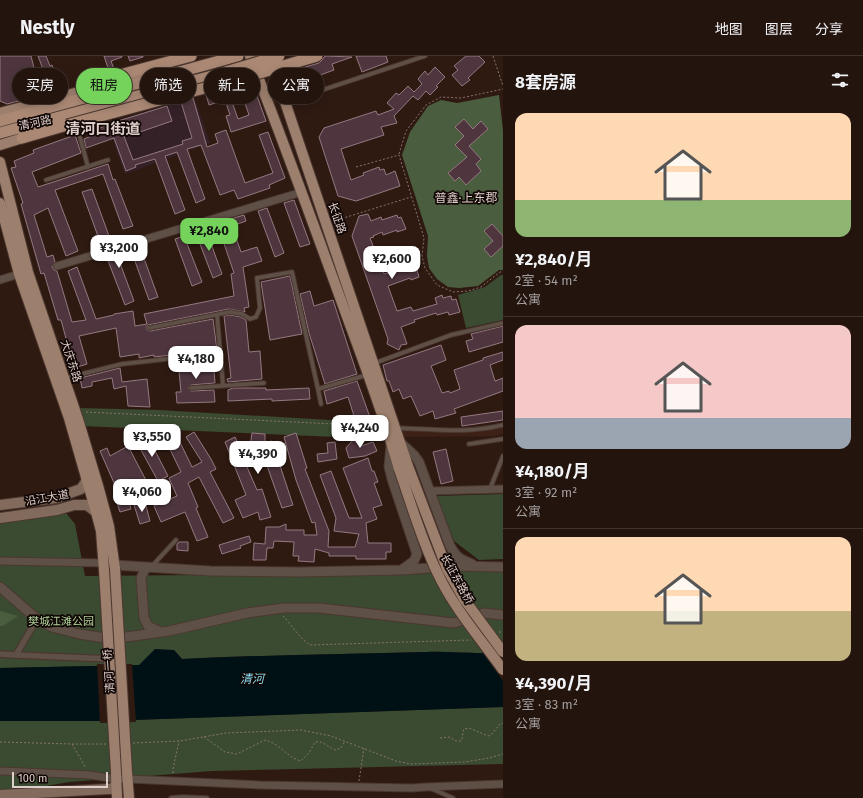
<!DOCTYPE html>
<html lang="zh">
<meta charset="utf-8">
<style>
:root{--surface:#23140e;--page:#2f211c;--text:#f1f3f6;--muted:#a39e9e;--line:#40332e;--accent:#75d25a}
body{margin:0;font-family:"Fira Sans","Noto Sans SC",sans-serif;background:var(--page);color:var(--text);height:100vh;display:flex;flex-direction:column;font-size:15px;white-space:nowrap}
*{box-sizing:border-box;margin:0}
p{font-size:13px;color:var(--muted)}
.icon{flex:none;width:22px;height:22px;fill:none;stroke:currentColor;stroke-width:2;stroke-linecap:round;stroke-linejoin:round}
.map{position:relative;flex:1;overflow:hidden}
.panel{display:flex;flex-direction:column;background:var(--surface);width:360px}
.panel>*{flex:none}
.hud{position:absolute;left:12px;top:12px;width:380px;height:36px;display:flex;gap:8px}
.scale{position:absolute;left:12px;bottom:10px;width:96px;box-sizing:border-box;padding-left:4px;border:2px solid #decec9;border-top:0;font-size:11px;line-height:14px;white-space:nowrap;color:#decec9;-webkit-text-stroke:3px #110705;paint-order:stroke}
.price{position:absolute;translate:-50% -34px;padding:0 9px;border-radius:8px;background:#fff;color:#222;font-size:13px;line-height:26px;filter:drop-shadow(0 1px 2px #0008)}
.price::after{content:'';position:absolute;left:50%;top:24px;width:12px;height:9px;margin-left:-6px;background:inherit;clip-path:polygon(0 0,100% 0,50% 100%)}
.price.active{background:var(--accent);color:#111}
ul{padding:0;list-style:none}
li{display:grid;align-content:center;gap:8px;height:212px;padding:0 12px}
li+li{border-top:1px solid var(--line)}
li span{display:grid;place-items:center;height:124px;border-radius:12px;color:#555}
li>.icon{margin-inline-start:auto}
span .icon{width:72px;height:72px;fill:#fffc;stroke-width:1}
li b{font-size:17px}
h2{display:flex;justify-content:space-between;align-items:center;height:48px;padding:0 12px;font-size:17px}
.tag{padding:0 14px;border-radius:18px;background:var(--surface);box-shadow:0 2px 10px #0003,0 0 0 1px var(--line);font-size:14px;line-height:36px}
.tag.active{background:var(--accent);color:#111}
header{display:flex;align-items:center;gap:24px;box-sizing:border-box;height:56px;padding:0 20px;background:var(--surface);border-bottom:1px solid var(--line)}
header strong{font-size:19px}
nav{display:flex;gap:22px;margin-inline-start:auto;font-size:14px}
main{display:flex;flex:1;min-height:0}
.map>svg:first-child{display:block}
.built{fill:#3d2117}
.medical{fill:#342127}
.green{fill:#3b4b31}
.forest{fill:#4a5e3f}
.water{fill:#001116}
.pier{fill:#2f1a12}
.building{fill:#4f363e;stroke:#957881;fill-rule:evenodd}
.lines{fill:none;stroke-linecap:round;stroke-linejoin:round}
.service-casing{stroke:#4b372f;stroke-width:5.5}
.pedestrian-casing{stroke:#4b372f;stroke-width:8}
.minor-casing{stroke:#4b372f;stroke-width:9}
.tertiary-casing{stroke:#4b372f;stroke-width:11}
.secondary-casing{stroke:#4b372f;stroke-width:12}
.primary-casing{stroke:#4b372f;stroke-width:12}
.trunk-casing{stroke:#4b372f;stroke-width:13}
.path{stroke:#87746e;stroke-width:1;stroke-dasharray:2 2;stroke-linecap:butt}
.service{stroke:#5f5047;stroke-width:3.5}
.pedestrian{stroke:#5f5047;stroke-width:5.5}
.minor{stroke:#5f5047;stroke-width:7}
.tertiary{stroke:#5f5047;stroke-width:9}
.secondary{stroke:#826b5c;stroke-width:10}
.primary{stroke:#9d7f6d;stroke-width:10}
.trunk{stroke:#aa8874;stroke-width:11}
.primary-bridge-casing{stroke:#4b372f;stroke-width:12;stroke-linecap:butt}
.trunk-bridge-casing{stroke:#4b372f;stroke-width:13;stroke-linecap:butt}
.primary-bridge{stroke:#9d7f6d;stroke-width:10}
.trunk-bridge{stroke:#aa8874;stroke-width:11}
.labels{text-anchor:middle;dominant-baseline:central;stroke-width:3.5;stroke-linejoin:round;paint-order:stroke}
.street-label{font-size:11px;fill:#decec9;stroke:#110705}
.park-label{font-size:11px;fill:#aed199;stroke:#110705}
.neighbourhood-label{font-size:12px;fill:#decec9;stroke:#110705}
.water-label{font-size:12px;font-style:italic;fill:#8adaf0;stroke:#110705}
.district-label{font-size:15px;font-weight:bold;fill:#decec9;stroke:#110705}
</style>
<header>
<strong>Nestly</strong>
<nav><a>地图</a><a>图层</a><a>分享</a></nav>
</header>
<main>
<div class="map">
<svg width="503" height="742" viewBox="0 0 503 742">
<rect width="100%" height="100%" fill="#2f1a12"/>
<!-- built -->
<path class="built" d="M503 371V378L494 380 396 381 400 374 442 376 494 373Z"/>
<!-- medical -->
<path class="medical" d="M194 41 210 87 125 118 107 68Z"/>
<!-- green -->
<path class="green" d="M501 219H503V264L466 272 458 239 485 231Z
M77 352 159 354 380 367 385 383 82 370Z
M503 438V503L479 504 454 485 436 440Z
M52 456 66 457 75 468 85 520 404 517 503 514V596C478 599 452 595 427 596 346 598 264 599 182 603L174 594 140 609 0 612V461Z
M503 651V708L212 715 69 726 0 738V665H103Z"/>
<!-- forest -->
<path class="forest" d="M499 39 503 75V214H499L478 230 459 232 448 231 437 223 429 212 427 200 428 180 402 99 410 76 428 50 441 44 457 47Z
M0 555 18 560 3 570H0Z"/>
<!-- water -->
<path class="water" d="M155 593 174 594 182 603C264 599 346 598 427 596 452 595 478 599 503 596V651L103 665H0V612L139 609Z"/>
<!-- pier -->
<path class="pier" d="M481 594H503V625Z
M97 608H132L136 666 100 667Z"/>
<!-- building -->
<path class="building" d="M0 0H31L39 32 46 29 49 37 7 48 0 45Z
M38 0H46L50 10 52 9 58 26 49 29Z
M104 0H122V1L111 5 114 13 109 15Z
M128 0H143V1L130 5Z
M326 0 352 1 332 8 334 14 301 26 304 34 292 38 289 29 293 19 302 12 319 7 322 4 324 1Z
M356 0H386L388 6 362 16Z
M466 0H479L485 6 468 22 470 24 462 30 452 19 458 14 454 10Z
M435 11 445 21 436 30 438 31 430 39 426 35 418 44 413 40 394 60 397 67 381 71 384 79 341 93 351 124 364 119 363 117 379 111 380 114 384 113 386 119 395 115 400 130 356 145 338 140 319 81 324 72 376 55 378 59 394 53 387 47 396 37 399 39 408 30 414 36 422 28 418 23 425 15 428 19Z
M237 31 256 37 266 65 231 76 226 60 230 59 225 44 209 49 206 39ZM243 42 249 59 238 63 232 46Z
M193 42 207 91 218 87 215 78 226 74 245 127 273 117 259 79 268 76 285 122 269 129 270 132 238 143 234 134 220 139 201 89 187 93 205 143 196 147 177 96 165 100 185 154 175 158 155 103 135 109 136 111 126 115 114 82 86 92 84 83 99 77 97 73 118 65 167 50 172 65 134 78 132 72 122 75 133 104 183 88 182 85 192 82 181 46Z
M464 63 473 73 481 65 488 73 469 90 481 103 476 108 481 115 466 129 459 121 455 125 448 117 467 101 455 89 464 80 455 71Z
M75 79 81 97 32 116 38 131 108 108 113 124 115 123 133 170 123 173 103 118 55 134 78 195 66 200 48 152 34 159 47 201 53 199 55 206 52 211 54 214 57 215 72 266 86 264 68 215 77 211 96 263 114 259V258L133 255 135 270 147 268 144 258 234 240 231 218 234 217 217 167 244 159 246 165 232 170 241 196 257 191 262 205 243 211 249 251 244 252 245 256 229 253 148 269 146 271 147 274 150 275 213 263 217 294 154 301V299L139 302V298L120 301 116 272 79 280 87 308 74 312 61 264H58L44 217 41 218 21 148 23 147 11 112 16 111 14 105 34 97 33 94Z
M92 133 109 180 99 183 82 136Z
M294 144 310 188 300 191 284 147Z
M267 152 284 197 275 201 258 155Z
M368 158 371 165 381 161 382 164 397 159 398 162 401 161 406 173 397 176V174L383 179 382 176 373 180 374 181 370 182 384 218 394 215V212L410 206 411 210 415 208 419 221 411 224 410 222 388 230 397 255 411 251 413 255 437 248 435 242 442 239 443 242 451 240 452 244 456 243 460 256 449 259 448 256 437 259 436 257 414 264 415 266 401 271 407 288 401 289 399 294 387 288 388 283 352 180 359 160Z
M492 168 503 180V190L491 201 484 193 493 185 484 175Z
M205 171 222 218 213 222 195 175Z
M184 180 202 226 192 230 175 183Z
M141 194 158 241 149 244 132 197Z
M117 199 134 245 125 249 107 202Z
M290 220 302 278 270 284 261 226Z
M310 235 314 250 333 244 357 318 325 328 309 277 300 238Z
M230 259 241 261 246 264 249 296 260 295 262 323 228 326 227 323 231 322 224 260Z
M503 270V286L469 296 466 285 473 283 471 278Z
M441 289 446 304 431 310 442 337 449 335 450 337 460 333 454 314 483 304V302L503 296V304L490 309 495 325 503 322V335L454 353 456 357 435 363 433 355 420 360 411 340 403 343 399 333 393 336 389 325H387L383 309Z
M213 301 215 327 191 329 188 332 191 335 214 334 215 346 177 347 176 336H181L178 305Z
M120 312 122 326 147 323 150 351 128 350 126 330 114 333 112 322 92 326V330L82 332 80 322Z
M357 325 371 364 355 363 348 341 327 348 324 335Z
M233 332H266V334L309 332 310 343 272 345V343L228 345V334Z
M503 355V364L462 370 461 361Z
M194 376 211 403 216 413 210 416 234 462 223 467 199 421 188 427 198 451 196 452 208 481 197 485 185 456 161 466 154 450 177 440 169 422 181 416 165 383 176 378 192 411 202 406 186 381Z
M252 377 265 378V387L272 385 293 449 282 452 265 404 247 411 257 434 262 433 271 461 260 464 258 456 243 462 235 444 246 439 225 386 235 381 241 394 250 391Z
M296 377 307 412 305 413 329 475 328 491H355L359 478 334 475 336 462 320 419 331 415 349 462H362L343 412 368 402 372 415H374L378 426 374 427 382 449 373 452 377 463 366 467 368 487H391V496H386V503H356V500H329V497L315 493 314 506 298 505 299 500H293L294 486 274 485 273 492H267L266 504H253L254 487 265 488 266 471H279L286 468V474H304V479H317L315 466 312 467 296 424 284 381Z
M147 379 168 420 158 425 136 385Z
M358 382 361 390 373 386 377 395 365 400 349 402 346 392 352 385Z
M335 386 337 403 318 406 317 398 328 397 327 387Z
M128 390 149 430 137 434 132 425 124 429 131 453 120 456 114 437 118 436 100 395 107 392 110 400Z
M446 393 453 425 441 428 433 396Z
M145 446 150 465 140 468 134 449Z
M249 480 251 486 240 490 241 492 222 498 219 489Z
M179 486H188V495L177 494V488Z"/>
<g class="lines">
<defs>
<path id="service" d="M286 46 425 0
M77 70 88 111
M46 124 108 104
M217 259 223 329
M149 272 230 256 242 258 250 263 256 261 260 252 257 222 292 216 318 333
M375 307 451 279 503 267
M66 322 122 308 220 297
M191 332 264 327
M321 348 318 333 367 319
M398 372C432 373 469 378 503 369
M469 388 503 383
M490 433 503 400
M152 510 176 484
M430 732 453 742
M171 742 182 741 207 742"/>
<path id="pedestrian" d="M0 598 16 599 37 563
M16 599 111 603"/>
<path id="minor" d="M57 210 302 136
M0 224 19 218
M430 435 503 433
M0 505 104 507
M0 715 90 719 116 723H128L260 729 412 732 426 731 503 728"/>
<path id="tertiary" d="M402 388 414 399 419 406 450 490C457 502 460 503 472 508
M391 389 389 411 392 423 417 498 414 505 403 513
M114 509 210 515 299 516 402 514 456 510 503 511
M146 511 141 522 144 562 148 570 159 575
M0 531 37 563 52 571 79 578 112 583 169 575 247 557 284 552H319L454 567 484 557 503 559"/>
<path id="secondary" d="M0 449 56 442 81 433 87 424
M0 462 57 454 74 449H87L96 456
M0 739 108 733H112L116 728"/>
<path id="primary" d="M250 0C282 82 312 164 342 247 362 302 383 356 399 413
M270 6 281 34 408 410
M235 23 263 33
M281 34C283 19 287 15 298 7
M0 57 86 34 144 21
M0 89 29 80
M0 106 28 216 78 363 99 433 109 470 115 513
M0 147 19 218 69 362 96 456 101 475 104 514
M116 716 117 742
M127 716 129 742"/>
<path id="trunk" d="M86 34 101 24 191 0
M0 65 238 0
M0 77 212 20
M22 82 67 69"/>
</defs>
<!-- service casing -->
<use href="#service" class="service-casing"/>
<!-- pedestrian casing -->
<use href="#pedestrian" class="pedestrian-casing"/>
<!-- minor casing -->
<use href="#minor" class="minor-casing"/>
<!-- tertiary casing -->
<use href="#tertiary" class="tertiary-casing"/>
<!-- secondary casing -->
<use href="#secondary" class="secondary-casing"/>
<!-- primary casing -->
<use href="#primary" class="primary-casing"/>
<!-- trunk casing -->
<use href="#trunk" class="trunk-casing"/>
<!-- path -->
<path class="path" d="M493 0 503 30
M399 98 406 75 426 49 441 41 461 42 503 33
M356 111 399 99 424 182 422 200 425 212 437 229 453 236 468 235 481 231 500 216H503
M334 165 411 141
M86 356 376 370
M283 560C292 569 299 582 310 589L471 584
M499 576H503
M204 681 225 696 237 698 265 684C281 688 286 701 301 705L309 697 315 686H321L335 694 341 692 345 685
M440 682 449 681 456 685H461L462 683 463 676 464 673 469 672 488 680 491 679 500 668 503 667
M0 686 72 688 86 712
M133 687 180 685 226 677 301 674 331 680 396 705 411 708 465 706 489 702 503 698
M72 688H106
M173 717V713L179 685
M359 725 364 692"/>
<!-- service -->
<use href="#service" class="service"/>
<!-- pedestrian -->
<use href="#pedestrian" class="pedestrian"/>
<!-- minor -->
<use href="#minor" class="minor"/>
<!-- tertiary -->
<use href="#tertiary" class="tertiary"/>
<!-- secondary -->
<use href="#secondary" class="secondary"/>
<!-- primary -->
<use href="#primary" class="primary"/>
<!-- trunk -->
<use href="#trunk" class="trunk"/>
<defs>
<path id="primary-bridge" d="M408 410 447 513 464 543 503 596
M399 413C411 447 421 483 437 516 453 551 480 582 503 614
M115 513 127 716
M104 514 116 716"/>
<path id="trunk-bridge" d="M212 20 279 0
M67 69 253 19 317 0"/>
</defs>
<!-- primary-bridge casing -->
<use href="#primary-bridge" class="primary-bridge-casing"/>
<!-- trunk-bridge casing -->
<use href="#trunk-bridge" class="trunk-bridge-casing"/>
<!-- primary-bridge -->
<use href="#primary-bridge" class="primary-bridge"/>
<!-- trunk-bridge -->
<use href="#trunk-bridge" class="trunk-bridge"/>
</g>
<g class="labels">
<!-- street labels -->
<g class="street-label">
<text transform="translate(35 67) rotate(-13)">清河路</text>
<text transform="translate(337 162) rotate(71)">长征路</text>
<text transform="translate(71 305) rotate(72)">大庆东路</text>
<text transform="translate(47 442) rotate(-10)">沿江大道</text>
<text transform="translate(457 523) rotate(61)">长征东路桥</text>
<text transform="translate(109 615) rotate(-94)">清河一桥</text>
</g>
<!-- park labels -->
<g class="park-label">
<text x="61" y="565">樊城江滩公园</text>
</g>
<!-- neighbourhood labels -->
<g class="neighbourhood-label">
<text x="466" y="142">普鑫·上东郡</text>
</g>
<!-- water labels -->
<g class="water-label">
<text x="252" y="623">清河</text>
</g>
<!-- district labels -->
<g class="district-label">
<text x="103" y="73">清河口街道</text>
</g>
</g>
</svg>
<div class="scale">100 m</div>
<b class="price active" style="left:209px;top:196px">¥2,840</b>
<b class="price" style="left:119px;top:213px">¥3,200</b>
<b class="price" style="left:392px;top:224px">¥2,600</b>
<b class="price" style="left:196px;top:324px">¥4,180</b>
<b class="price" style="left:360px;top:393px">¥4,240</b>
<b class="price" style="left:152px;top:402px">¥3,550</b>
<b class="price" style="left:258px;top:419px">¥4,390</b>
<b class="price" style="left:142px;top:457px">¥4,060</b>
<div class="hud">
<a class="tag">买房</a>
<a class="tag active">租房</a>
<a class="tag">筛选</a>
<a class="tag">新上</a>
<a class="tag">公寓</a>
</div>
</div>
<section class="panel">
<h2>8套房源<svg class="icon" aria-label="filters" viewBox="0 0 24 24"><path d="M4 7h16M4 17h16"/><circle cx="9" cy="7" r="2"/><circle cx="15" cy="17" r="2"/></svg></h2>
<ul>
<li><span style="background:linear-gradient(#ffd9b3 70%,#8fb573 0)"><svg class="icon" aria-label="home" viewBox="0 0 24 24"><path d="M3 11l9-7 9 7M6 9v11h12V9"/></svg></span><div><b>¥2,840/月</b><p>2室 · 54 m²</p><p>公寓</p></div></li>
<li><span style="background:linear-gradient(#f6c9c9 75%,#9aa5b1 0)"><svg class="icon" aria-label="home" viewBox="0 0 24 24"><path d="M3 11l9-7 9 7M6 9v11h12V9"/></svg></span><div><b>¥4,180/月</b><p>3室 · 92 m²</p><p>公寓</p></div></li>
<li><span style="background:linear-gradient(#ffd9b3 60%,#c2b280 0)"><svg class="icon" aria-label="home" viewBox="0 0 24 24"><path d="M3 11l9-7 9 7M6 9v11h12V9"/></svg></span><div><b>¥4,390/月</b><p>3室 · 83 m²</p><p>公寓</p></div></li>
</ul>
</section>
</main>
